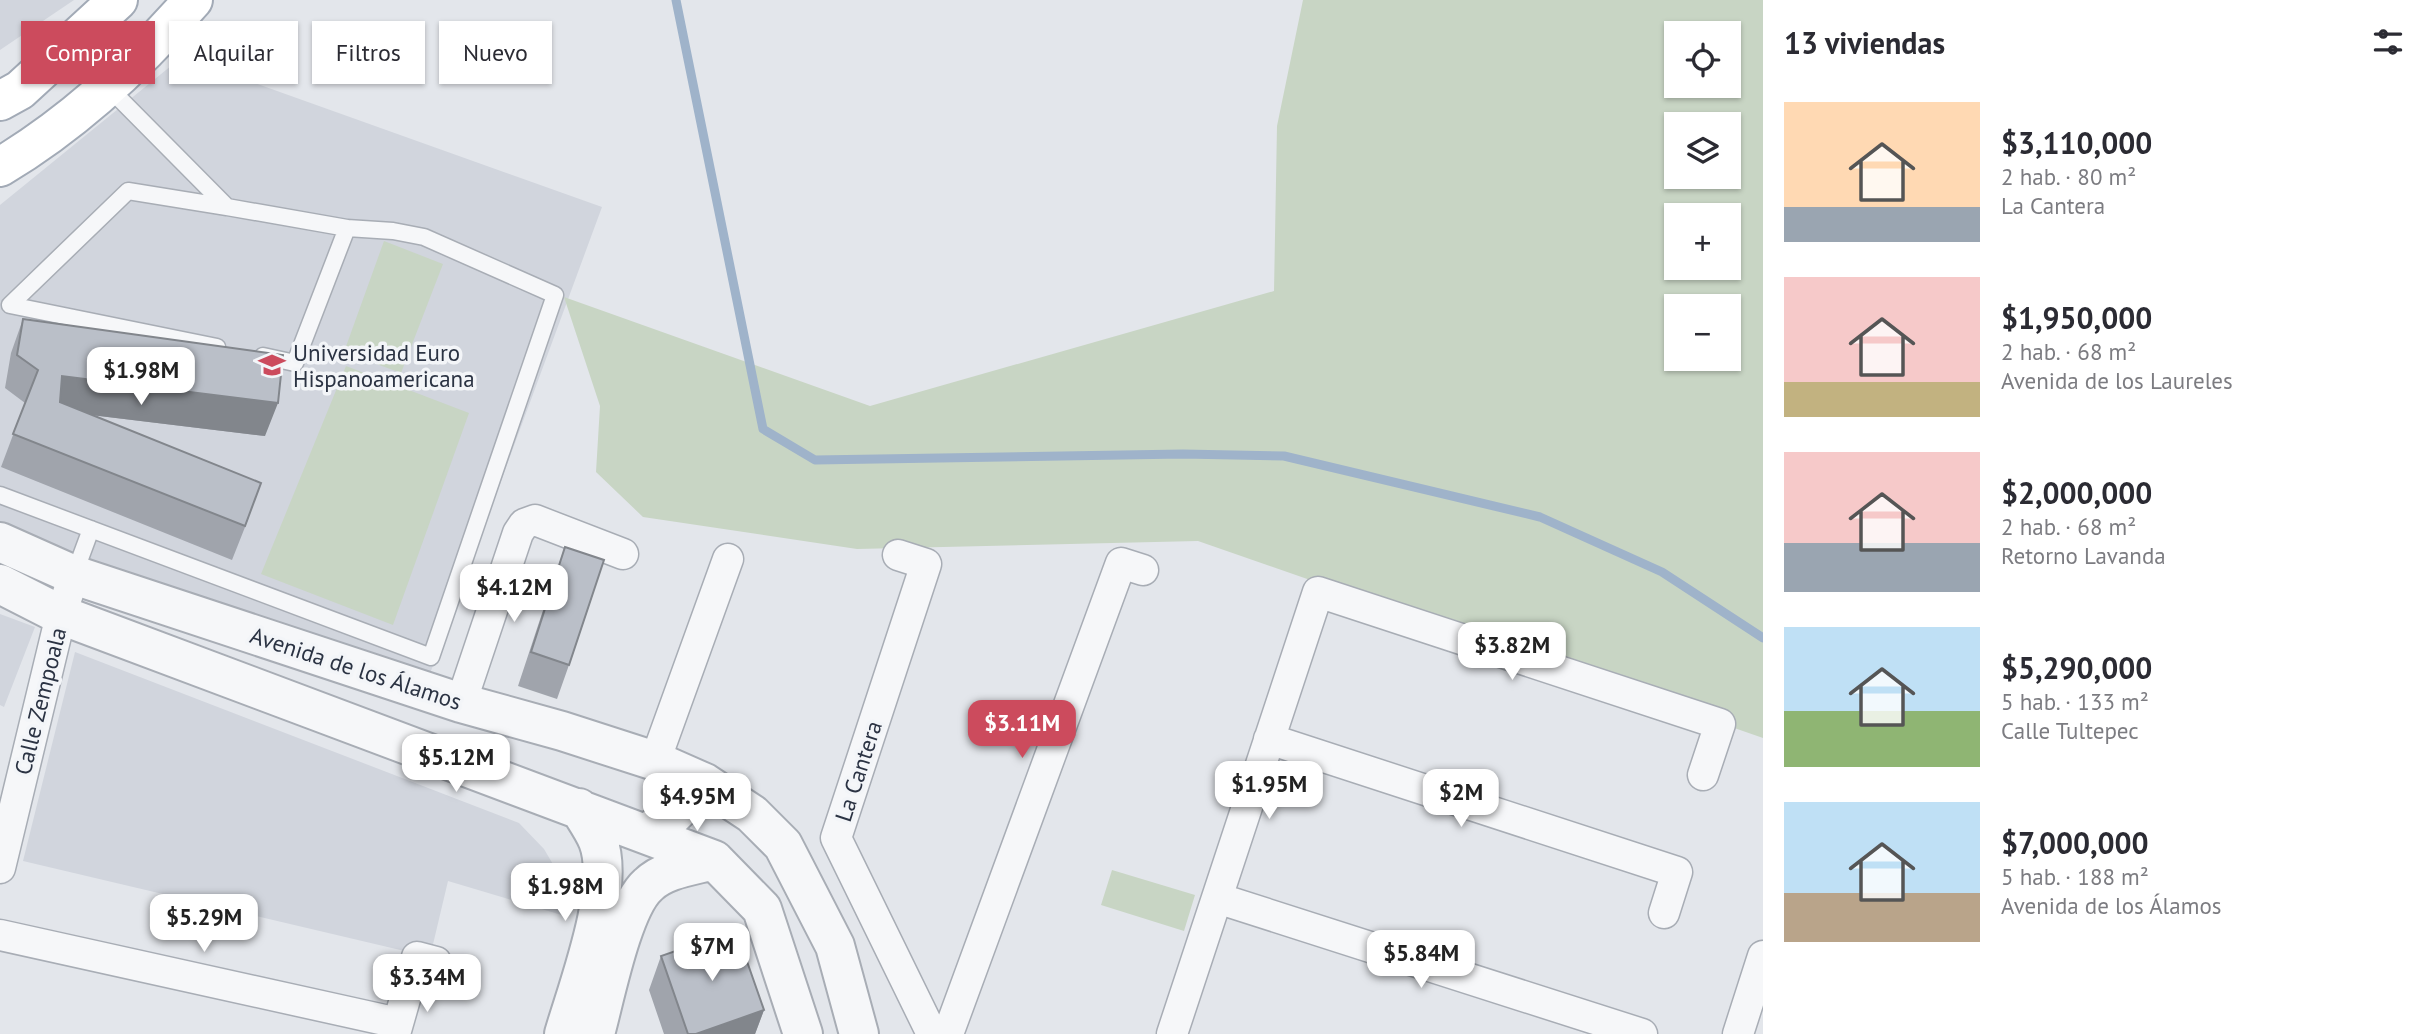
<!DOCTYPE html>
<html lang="es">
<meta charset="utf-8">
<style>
:root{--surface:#fff;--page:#f7f7f7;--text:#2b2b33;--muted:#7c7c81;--accent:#cc4b5d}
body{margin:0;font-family:"PT Sans",sans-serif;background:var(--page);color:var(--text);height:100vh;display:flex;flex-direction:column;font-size:26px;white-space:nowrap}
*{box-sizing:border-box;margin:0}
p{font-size:23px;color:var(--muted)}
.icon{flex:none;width:38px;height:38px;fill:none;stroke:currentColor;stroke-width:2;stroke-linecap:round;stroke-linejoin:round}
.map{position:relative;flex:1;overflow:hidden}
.details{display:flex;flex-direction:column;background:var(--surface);width:665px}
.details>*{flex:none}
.hud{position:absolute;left:21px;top:21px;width:665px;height:63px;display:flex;gap:14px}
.tools{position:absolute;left:1664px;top:21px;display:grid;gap:14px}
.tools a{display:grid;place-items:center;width:77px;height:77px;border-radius:0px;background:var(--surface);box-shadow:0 2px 5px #0004;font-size:35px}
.price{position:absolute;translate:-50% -60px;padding:0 16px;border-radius:14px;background:#fff;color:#222;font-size:23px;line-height:46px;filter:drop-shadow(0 2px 4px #0008)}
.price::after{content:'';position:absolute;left:50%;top:42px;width:21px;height:16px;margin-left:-10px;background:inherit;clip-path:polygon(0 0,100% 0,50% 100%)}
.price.on{background:var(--accent);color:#fff}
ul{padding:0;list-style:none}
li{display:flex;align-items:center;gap:21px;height:175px;padding:0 21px}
li span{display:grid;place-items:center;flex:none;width:196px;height:140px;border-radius:0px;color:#555}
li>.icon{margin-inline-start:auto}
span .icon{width:84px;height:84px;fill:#fffc;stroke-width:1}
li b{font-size:30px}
h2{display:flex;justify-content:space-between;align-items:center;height:84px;padding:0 21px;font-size:30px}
.pill{padding:0 24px;border-radius:0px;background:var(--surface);box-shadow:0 2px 5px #0004;font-size:24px;line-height:63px}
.pill.on{background:var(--accent);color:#fff}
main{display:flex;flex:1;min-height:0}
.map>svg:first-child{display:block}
.built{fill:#d1d5dd}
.green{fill:#c8d5c4;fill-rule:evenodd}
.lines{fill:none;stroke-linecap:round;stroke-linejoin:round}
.stream{stroke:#9fb3ca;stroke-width:9}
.service-casing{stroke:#a8adb5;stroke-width:19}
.minor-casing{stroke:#a8adb5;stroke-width:33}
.tertiary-casing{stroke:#a8adb5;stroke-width:42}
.primary-casing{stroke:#a2aab6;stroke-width:42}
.service{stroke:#f6f7f9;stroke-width:16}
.minor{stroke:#f6f7f9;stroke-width:30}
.tertiary{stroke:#f6f7f9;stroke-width:38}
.primary{stroke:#fff;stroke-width:38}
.wall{fill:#a0a4ac}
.shaded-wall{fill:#82868c}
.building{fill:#babfc8;stroke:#82868c;stroke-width:2}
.labels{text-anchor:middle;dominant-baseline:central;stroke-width:7;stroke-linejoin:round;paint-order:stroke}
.poi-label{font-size:23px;fill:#2b3343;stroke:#f3f5f8;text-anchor:start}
.street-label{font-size:23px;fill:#2b3343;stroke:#f3f5f8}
</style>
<main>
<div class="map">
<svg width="1763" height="1034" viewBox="0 0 1763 1034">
<rect width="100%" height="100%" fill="#e3e6eb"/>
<!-- built -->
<path class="built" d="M0 0H74L0 50Z
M182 57 602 207 428 679 45 544 0 522V205Z
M0 614 35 627 4 707 0 705Z
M75 652 519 823 544 849 564 883 565 916 448 881 430 957 23 861Z"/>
<!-- green -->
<path class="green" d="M1303 0H1763V738L1198 541 857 549 643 517 596 472 600 406 564 297 870 406 1274 291 1277 126ZM1676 33H1729V86H1676ZM1676 124H1729V177H1676ZM1676 215H1729V268H1676ZM1676 306H1729V359H1676Z
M384 241 443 264 401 373 344 352Z
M346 366 469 413 393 625 261 574Z
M1112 870 1195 895 1184 931 1101 905Z"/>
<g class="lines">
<!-- stream -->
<path class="stream" d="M676 0 763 429 815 460 1183 454 1284 456 1540 517 1662 572 1763 638"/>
<defs>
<path id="service" d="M109 88 227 207 347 228 295 363 263 356
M10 305 217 347
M10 305 128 191 227 207
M0 495 431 657 555 295 424 237 393 231 347 228
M74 575 91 529"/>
<path id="minor" d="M898 555 926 564 836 838 932 1034
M461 703 518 533 524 524 535 520 623 554
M1269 739 1677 872 1664 913
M655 761 728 559
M0 868 61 615 74 575
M1217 898 1642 1034
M0 935 398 1023
M395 1034 417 957 436 962
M948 1034 1121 563 1143 570
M1172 1034 1318 592 1720 724 1703 775
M1738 1034 1763 956"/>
<path id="tertiary" d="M0 542 74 575 461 703 562 731 655 761 705 783 752 814 783 845 835 946 859 1034
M0 584 61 615 714 860 762 909 803 1034
M647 833 673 815 705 783
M564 1034C578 986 616 887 598 841 593 829 585 818 579 808
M595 1034C605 998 622 908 648 885 664 869 692 866 714 860"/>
<path id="primary" d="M0 101 20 90 118 0
M0 167C74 123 137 64 193 0"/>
</defs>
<!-- service casing -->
<use href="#service" class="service-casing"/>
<!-- minor casing -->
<use href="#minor" class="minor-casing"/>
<!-- tertiary casing -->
<use href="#tertiary" class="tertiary-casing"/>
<!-- primary casing -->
<use href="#primary" class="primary-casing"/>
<!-- service -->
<use href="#service" class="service"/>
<!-- minor -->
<use href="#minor" class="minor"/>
<!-- tertiary -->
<use href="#tertiary" class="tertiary"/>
<!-- primary -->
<use href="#primary" class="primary"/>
</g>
<!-- wall -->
<path class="wall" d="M23 319 265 436 91 415 249 517 232 560 1 467 25 403 5 388 11 353Z
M565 547 569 665 557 699 518 686 553 580Z
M661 956 764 1010 755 1034H664L649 990Z"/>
<!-- shaded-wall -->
<path class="shaded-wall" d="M62 376 278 403 265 436 50 410Z
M764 1010 755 1034H696Z"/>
<!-- building -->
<path class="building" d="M23 319 283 355 278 403 62 376 60 402 261 483 245 526 13 434 38 370 17 355Z
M565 547 604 560 569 665 531 652Z
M736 930 764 1010 696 1034H688L661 956Z"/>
<!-- icons -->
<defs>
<symbol id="university-bare" viewBox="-9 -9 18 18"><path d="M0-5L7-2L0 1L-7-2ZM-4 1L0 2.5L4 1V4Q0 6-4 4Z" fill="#cc4b5d" stroke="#f3f5f8" stroke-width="2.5" paint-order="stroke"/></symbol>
</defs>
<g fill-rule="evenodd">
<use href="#university-bare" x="253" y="346" width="38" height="38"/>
</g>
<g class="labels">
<!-- poi labels -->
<g class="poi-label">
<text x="293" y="352">Universidad Euro<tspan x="293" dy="26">Hispanoamericana</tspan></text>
</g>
<!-- street labels -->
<g class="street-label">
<text transform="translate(356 668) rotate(18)">Avenida de los Álamos</text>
<text transform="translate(40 701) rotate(-76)">Calle Zempoala</text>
<text transform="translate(858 771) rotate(-72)">La Cantera</text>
</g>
</g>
</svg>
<div class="tools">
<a><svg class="icon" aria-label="locate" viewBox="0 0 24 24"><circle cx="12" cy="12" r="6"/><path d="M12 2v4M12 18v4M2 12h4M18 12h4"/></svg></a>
<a><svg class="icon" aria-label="layers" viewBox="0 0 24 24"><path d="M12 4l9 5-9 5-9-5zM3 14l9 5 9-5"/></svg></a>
<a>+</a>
<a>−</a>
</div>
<b class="price" style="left:141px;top:407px">$1.98M</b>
<b class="price" style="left:514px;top:624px">$4.12M</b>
<b class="price" style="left:1512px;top:682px">$3.82M</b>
<b class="price on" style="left:1022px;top:760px">$3.11M</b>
<b class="price" style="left:456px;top:794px">$5.12M</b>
<b class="price" style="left:1269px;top:821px">$1.95M</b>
<b class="price" style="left:1461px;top:829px">$2M</b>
<b class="price" style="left:697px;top:833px">$4.95M</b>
<b class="price" style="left:565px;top:923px">$1.98M</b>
<b class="price" style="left:204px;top:954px">$5.29M</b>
<b class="price" style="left:712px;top:983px">$7M</b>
<b class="price" style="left:1421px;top:990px">$5.84M</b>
<b class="price" style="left:427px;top:1014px">$3.34M</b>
<div class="hud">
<a class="pill on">Comprar</a>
<a class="pill">Alquilar</a>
<a class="pill">Filtros</a>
<a class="pill">Nuevo</a>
</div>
</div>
<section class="details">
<h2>13 viviendas<svg class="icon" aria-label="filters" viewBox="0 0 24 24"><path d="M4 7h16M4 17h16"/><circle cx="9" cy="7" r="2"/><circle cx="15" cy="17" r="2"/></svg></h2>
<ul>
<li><span style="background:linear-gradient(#ffd9b3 75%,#9aa5b1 0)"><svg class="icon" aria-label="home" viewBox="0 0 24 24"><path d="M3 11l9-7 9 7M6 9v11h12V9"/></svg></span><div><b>$3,110,000</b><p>2 hab. · 80 m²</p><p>La Cantera</p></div></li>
<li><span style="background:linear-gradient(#f6c9c9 75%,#c2b280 0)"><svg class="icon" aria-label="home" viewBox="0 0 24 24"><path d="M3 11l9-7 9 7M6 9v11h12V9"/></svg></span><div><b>$1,950,000</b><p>2 hab. · 68 m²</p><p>Avenida de los Laureles</p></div></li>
<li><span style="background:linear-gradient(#f6c9c9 65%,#9aa5b1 0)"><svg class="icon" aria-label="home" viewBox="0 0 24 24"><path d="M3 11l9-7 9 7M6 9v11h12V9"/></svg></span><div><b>$2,000,000</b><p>2 hab. · 68 m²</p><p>Retorno Lavanda</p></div></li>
<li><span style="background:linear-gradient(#bfe0f5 60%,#8fb573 0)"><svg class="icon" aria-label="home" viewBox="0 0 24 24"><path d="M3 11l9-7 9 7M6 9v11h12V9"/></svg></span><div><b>$5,290,000</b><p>5 hab. · 133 m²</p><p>Calle Tultepec</p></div></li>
<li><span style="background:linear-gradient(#bfe0f5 65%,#b9a48a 0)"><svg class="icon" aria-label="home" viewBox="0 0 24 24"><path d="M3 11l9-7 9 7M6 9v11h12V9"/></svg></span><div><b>$7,000,000</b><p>5 hab. · 188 m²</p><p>Avenida de los Álamos</p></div></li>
</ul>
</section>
</main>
